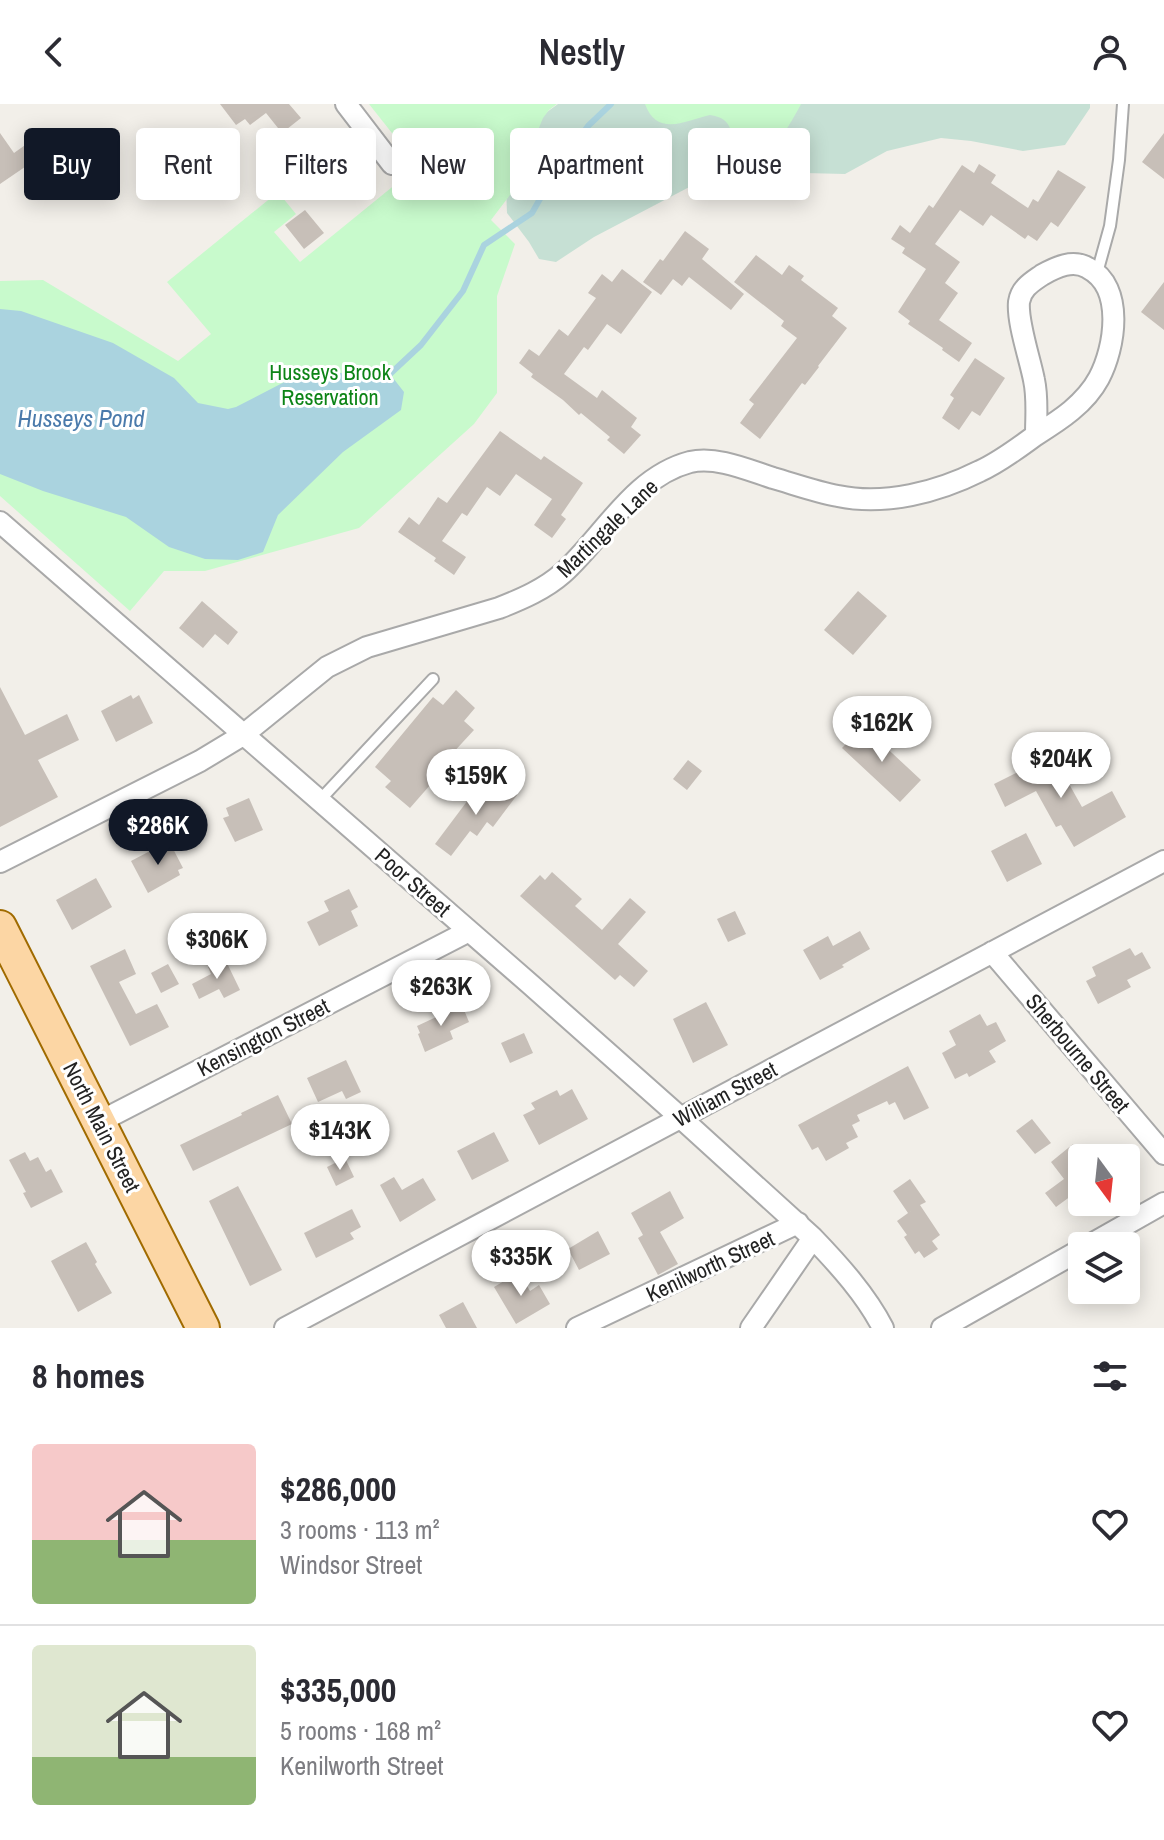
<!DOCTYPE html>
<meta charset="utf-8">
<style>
:root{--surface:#fff;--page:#f7f7f7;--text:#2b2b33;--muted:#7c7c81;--line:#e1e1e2;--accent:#111827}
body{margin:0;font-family:"Archivo Narrow",sans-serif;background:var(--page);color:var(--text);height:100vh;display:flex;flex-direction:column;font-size:30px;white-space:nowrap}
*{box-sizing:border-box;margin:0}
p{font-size:26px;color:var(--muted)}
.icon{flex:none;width:44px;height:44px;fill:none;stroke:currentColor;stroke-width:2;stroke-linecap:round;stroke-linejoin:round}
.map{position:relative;height:1224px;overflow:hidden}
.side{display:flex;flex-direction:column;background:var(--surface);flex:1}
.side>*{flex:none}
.guide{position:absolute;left:24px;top:24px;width:1116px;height:72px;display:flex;gap:16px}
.needle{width:52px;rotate:165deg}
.tools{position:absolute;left:1068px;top:1040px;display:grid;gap:16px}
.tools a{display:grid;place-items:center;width:72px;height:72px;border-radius:8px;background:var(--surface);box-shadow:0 4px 20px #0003;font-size:40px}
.price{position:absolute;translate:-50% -68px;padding:0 18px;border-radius:28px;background:#fff;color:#222;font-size:26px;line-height:52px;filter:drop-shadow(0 2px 4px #0008)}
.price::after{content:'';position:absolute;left:50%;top:48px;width:24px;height:18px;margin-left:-12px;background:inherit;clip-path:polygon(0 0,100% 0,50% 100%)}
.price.on{background:var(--accent);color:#fff}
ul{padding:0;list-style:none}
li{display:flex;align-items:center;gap:24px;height:200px;padding:0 32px}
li+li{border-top:2px solid var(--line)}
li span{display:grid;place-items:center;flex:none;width:224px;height:160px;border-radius:8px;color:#555}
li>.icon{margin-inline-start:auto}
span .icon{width:96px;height:96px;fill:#fffc;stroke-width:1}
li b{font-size:34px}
h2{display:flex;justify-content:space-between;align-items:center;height:96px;padding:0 32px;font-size:34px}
.chip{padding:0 28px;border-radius:8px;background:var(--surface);box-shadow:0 4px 20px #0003;font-size:28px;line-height:72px}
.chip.on{background:var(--accent);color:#fff}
header{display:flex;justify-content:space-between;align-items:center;height:104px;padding:0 32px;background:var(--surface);font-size:36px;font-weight:600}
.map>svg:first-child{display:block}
.wetland{fill:#c6e0d4}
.park{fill:#c8facc}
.water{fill:#aad3df}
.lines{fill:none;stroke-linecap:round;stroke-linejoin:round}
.stream{stroke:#aad3df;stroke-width:6}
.building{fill:#c7bfb8}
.lane-casing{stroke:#a9a9a9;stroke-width:14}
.street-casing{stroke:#a9a9a9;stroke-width:24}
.primary-casing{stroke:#a06b00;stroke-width:36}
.lane{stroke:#fff;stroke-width:10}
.street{stroke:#fff;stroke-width:20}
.primary{stroke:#fcd6a4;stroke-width:32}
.labels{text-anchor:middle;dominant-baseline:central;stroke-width:6;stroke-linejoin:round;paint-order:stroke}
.park-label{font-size:22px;fill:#0c8416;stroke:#fff}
.street-label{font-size:22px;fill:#222;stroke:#fff}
.water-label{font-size:24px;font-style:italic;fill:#4a7aab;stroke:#fff}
</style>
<header><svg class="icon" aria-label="back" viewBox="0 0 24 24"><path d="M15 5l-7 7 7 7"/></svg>Nestly<svg class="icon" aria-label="person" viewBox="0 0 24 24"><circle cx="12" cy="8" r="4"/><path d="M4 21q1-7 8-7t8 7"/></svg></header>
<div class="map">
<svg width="1164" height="1224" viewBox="0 0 1164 1224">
<rect width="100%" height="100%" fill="#f2efe9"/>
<!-- wetland -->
<path class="wetland" d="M558 0H1090V4L1065 41 1023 47 971 37 941 34 887 47 845 70 764 68 697 79 594 133 556 158 539 155 529 138 507 109 505 56 532 19Z"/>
<!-- park -->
<path class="park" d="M369 0H557L549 6 543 14 513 87 491 116 515 140 497 192V289L474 320 359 424 205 467H164L130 507 0 392V177L43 176 178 257 211 230 167 178 278 88 296 110 274 128 300 158 418 62Z
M645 0H801C794 14 772 51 759 57 751 61 741 55 736 49 730 40 734 27 727 19 723 14 717 12 710 11 685 17 657 33 645 0Z"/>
<!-- water -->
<path class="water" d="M0 205 21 207 113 239 174 274 198 299 228 305 236 303 294 273 356 268 390 270 404 288 401 306 343 348 278 411 263 448 238 456 205 455 169 443 126 413 43 387 0 370Z"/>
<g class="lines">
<!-- stream -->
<path class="stream" d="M390 270 421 241 463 187 484 141 532 109 558 63 588 22 611 0"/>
</g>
<!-- building -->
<path class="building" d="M220 0H289L301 14 282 29 266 9 250 21 245 15 236 21Z
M72 25 82 40 63 53 53 38Z
M0 29 14 49 28 39 38 54 0 80Z
M1164 29V75L1142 58Z
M979 60 996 71 991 79 1028 104 1033 95 1038 98 1058 66 1086 83 1058 123 1051 118 1037 137 1028 131 1025 135 991 111 983 122 960 106 935 140 960 158 945 179 958 189 939 216 972 239 959 258 942 246 943 244 908 220 910 217 898 208 926 165 902 149 905 144 891 135 900 121 910 129 929 101 933 104 962 61 974 69Z
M305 106 324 129 304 145 285 121Z
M685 127 709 145 702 155 744 190 731 206 689 173 682 182 673 175 661 191 643 178 660 155 663 157Z
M756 151 782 171 789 161 804 172 801 176 838 204 832 212 847 224 818 262 819 263 805 281 802 279 760 335 740 319 754 300 749 296 797 234 781 222 784 217 734 178Z
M622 165 652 188 621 230 607 220 588 246 584 243 564 270 597 294 602 286 637 314 631 323 641 331 624 350 607 336 610 333 581 309 579 311 563 296 531 273 533 270 519 259 529 245 539 252 559 225 568 232 596 194 588 189 602 170 612 178Z
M1164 178V226L1141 208Z
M975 254 1005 274 980 312 972 307 959 326 942 314 954 294 950 291Z
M500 327 541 356 544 352 583 379 561 411 566 415 552 434 534 421 552 395 516 370 500 392 487 383 467 412 462 409 442 437 466 453 454 471 434 457 436 454 398 428 409 413 419 421 438 393 447 399Z
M858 487 887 512 853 551 824 526Z
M202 497 238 528 228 541 215 530 203 544 179 524Z
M0 583 25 631 67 610 79 636 38 656 58 693 0 723Z
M456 586 475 604 464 617 474 626 427 677 431 680 410 704 385 683 391 677 375 663 433 593 443 601Z
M131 591 133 595 139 591 153 619 116 638 101 607Z
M863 622 921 676 900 698 842 644Z
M1051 648 1082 703 1112 687 1126 713 1074 743 1061 721 1056 723 1036 687 1005 703 994 680 1030 662Z
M688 656 702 667 687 686 673 675Z
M498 676 517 691 493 723 487 718 477 732 470 727 451 752 435 740 468 696 478 703Z
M249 694 263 726 235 738 223 714 229 712 226 704Z
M1026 729 1042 760 1007 778 991 747Z
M169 737 183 764 178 766 180 771 148 789 131 757Z
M552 768 582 795 575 802 602 826 630 794 646 808 618 840 648 867 634 883 620 871 615 876 520 792 540 771 545 776Z
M96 774 112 803 72 826 56 796Z
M349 785 358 803 351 807 358 822 319 842 307 818 329 807 324 797Z
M735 807 746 830 728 838 717 815Z
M860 827 870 845 842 861 844 863 820 876 803 846 828 832 833 842Z
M1130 844 1135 852 1142 848 1151 864 1127 876 1131 883 1098 900 1086 877 1096 872 1092 863Z
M125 845 136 870 119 878 136 910 157 900 169 923 130 942 90 862Z
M225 855 240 886 224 894 219 885 199 895 192 880 211 870 208 863Z
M168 860 179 880 161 889 151 869Z
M706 898 728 941 693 959 673 915Z
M462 901 469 918 450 927 453 935 425 948 418 930 420 929 417 922Z
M980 910 987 922 996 918 1006 937 989 947 996 958 969 973 967 969 955 975 942 949 956 941 949 927Z
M524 929 533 949 510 959 501 939Z
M346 956 361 988 346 995 342 987 318 998 307 974Z
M908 962 929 1004 904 1016 895 998 889 1001 887 997 857 1011 860 1017 852 1021 858 1033 846 1039 849 1044 826 1057 818 1043 812 1046 798 1021Z
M572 985 588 1015 539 1041 523 1011 535 1005 531 999 557 986 560 992Z
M278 991 292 1020 193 1067 180 1041 242 1011 241 1009Z
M1032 1015 1051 1039 1035 1050 1016 1027Z
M494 1028 509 1057 472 1076 457 1047Z
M1073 1040 1082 1051V1098L1075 1089 1056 1103 1045 1089 1064 1075 1051 1058Z
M25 1048 30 1057 38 1053 46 1068 51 1065 63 1088 31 1104 23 1089 26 1088 9 1056Z
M345 1054 354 1073 336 1082 327 1063Z
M394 1073 402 1086 423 1074 436 1096 400 1118 380 1081Z
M910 1075 926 1098 920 1101 940 1131 932 1137 938 1145 924 1154 919 1147 915 1150 904 1133 907 1131 897 1117 915 1104 908 1109 893 1087Z
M238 1082 282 1166 250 1182 209 1097Z
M670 1087 684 1114 660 1128 678 1160 658 1171 638 1134 643 1131 631 1109Z
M352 1105 361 1123 350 1129 354 1135 316 1154 304 1129Z
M598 1127 610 1150 579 1166 568 1145Z
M86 1138 97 1158 95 1160 112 1189 78 1208 51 1157Z
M519 1168 530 1187 539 1181 550 1200 516 1220 494 1183Z
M463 1198 477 1224H446L439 1211Z"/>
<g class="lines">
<defs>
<path id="lane" d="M1097 169 1110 122 1119 56 1123 0
M319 697 433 575"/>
<path id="street" d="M346 0 392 60
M0 418 530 880 681 1014 813 1134 751 1224
M0 758 200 657 243 631 327 563 367 543 499 504C522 495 545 485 563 469 604 432 633 373 690 358 717 352 748 366 773 374 794 380 816 388 838 392 885 402 938 388 980 367 1000 358 1018 344 1036 331 1036 312 1038 294 1034 276 1030 255 1017 218 1019 198 1021 184 1032 178 1042 171 1056 163 1073 155 1088 164 1125 183 1115 244 1099 274 1085 300 1060 316 1036 331
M992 848 1164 1050
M99 1018 469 827
M813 1134C839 1161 866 1191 883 1224
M1088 1142 1164 1099
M285 1224 1164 757
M577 1224 798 1119
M942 1224 1082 1145"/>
<path id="primary" d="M0 823 203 1224"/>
</defs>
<!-- lane casing -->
<use href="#lane" class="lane-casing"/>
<!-- street casing -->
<use href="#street" class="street-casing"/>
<!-- primary casing -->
<use href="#primary" class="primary-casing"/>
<!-- lane -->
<use href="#lane" class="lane"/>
<!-- street -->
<use href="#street" class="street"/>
<!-- primary -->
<use href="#primary" class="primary"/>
</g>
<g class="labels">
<!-- park labels -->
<g class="park-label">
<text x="330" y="268">Husseys Brook<tspan x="330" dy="25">Reservation</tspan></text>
</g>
<!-- street labels -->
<g class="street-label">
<text transform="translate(607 424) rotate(-44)">Martingale Lane</text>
<text transform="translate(413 778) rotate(41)">Poor Street</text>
<text transform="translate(263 933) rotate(-27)">Kensington Street</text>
<text transform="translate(1078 949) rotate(50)">Sherbourne Street</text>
<text transform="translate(725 990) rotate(-28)">William Street</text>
<text transform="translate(102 1023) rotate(63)">North Main Street</text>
<text transform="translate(710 1162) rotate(-25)">Kenilworth Street</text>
</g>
<!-- water labels -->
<g class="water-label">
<text x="81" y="314">Husseys Pond</text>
</g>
</g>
</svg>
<div class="tools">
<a><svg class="needle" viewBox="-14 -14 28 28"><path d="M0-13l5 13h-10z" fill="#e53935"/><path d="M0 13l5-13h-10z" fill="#7c7c81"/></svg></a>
<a><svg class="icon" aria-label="layers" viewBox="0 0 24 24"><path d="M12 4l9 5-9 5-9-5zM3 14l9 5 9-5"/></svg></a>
</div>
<b class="price" style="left:882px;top:660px">$162K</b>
<b class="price" style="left:1061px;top:696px">$204K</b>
<b class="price" style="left:476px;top:713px">$159K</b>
<b class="price on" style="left:158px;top:763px">$286K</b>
<b class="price" style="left:217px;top:877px">$306K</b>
<b class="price" style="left:441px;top:924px">$263K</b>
<b class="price" style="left:340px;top:1068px">$143K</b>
<b class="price" style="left:521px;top:1194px">$335K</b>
<div class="guide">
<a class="chip on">Buy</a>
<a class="chip">Rent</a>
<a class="chip">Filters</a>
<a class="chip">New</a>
<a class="chip">Apartment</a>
<a class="chip">House</a>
</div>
</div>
<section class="side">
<h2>8 homes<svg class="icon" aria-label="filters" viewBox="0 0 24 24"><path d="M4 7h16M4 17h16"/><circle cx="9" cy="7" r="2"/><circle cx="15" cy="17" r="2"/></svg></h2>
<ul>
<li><span style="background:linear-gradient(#f6c9c9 60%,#8fb573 0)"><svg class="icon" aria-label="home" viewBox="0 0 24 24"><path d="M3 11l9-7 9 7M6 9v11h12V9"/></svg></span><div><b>$286,000</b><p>3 rooms · 113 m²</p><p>Windsor Street</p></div><svg class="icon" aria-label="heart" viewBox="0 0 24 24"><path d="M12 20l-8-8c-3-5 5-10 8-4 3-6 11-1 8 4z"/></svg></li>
<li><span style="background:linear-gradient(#dfe7d0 70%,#8fb573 0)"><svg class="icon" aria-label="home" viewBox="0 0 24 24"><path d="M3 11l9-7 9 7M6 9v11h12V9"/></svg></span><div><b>$335,000</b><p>5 rooms · 168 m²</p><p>Kenilworth Street</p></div><svg class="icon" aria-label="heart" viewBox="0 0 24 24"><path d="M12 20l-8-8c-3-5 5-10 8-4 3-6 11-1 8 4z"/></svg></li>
</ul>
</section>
